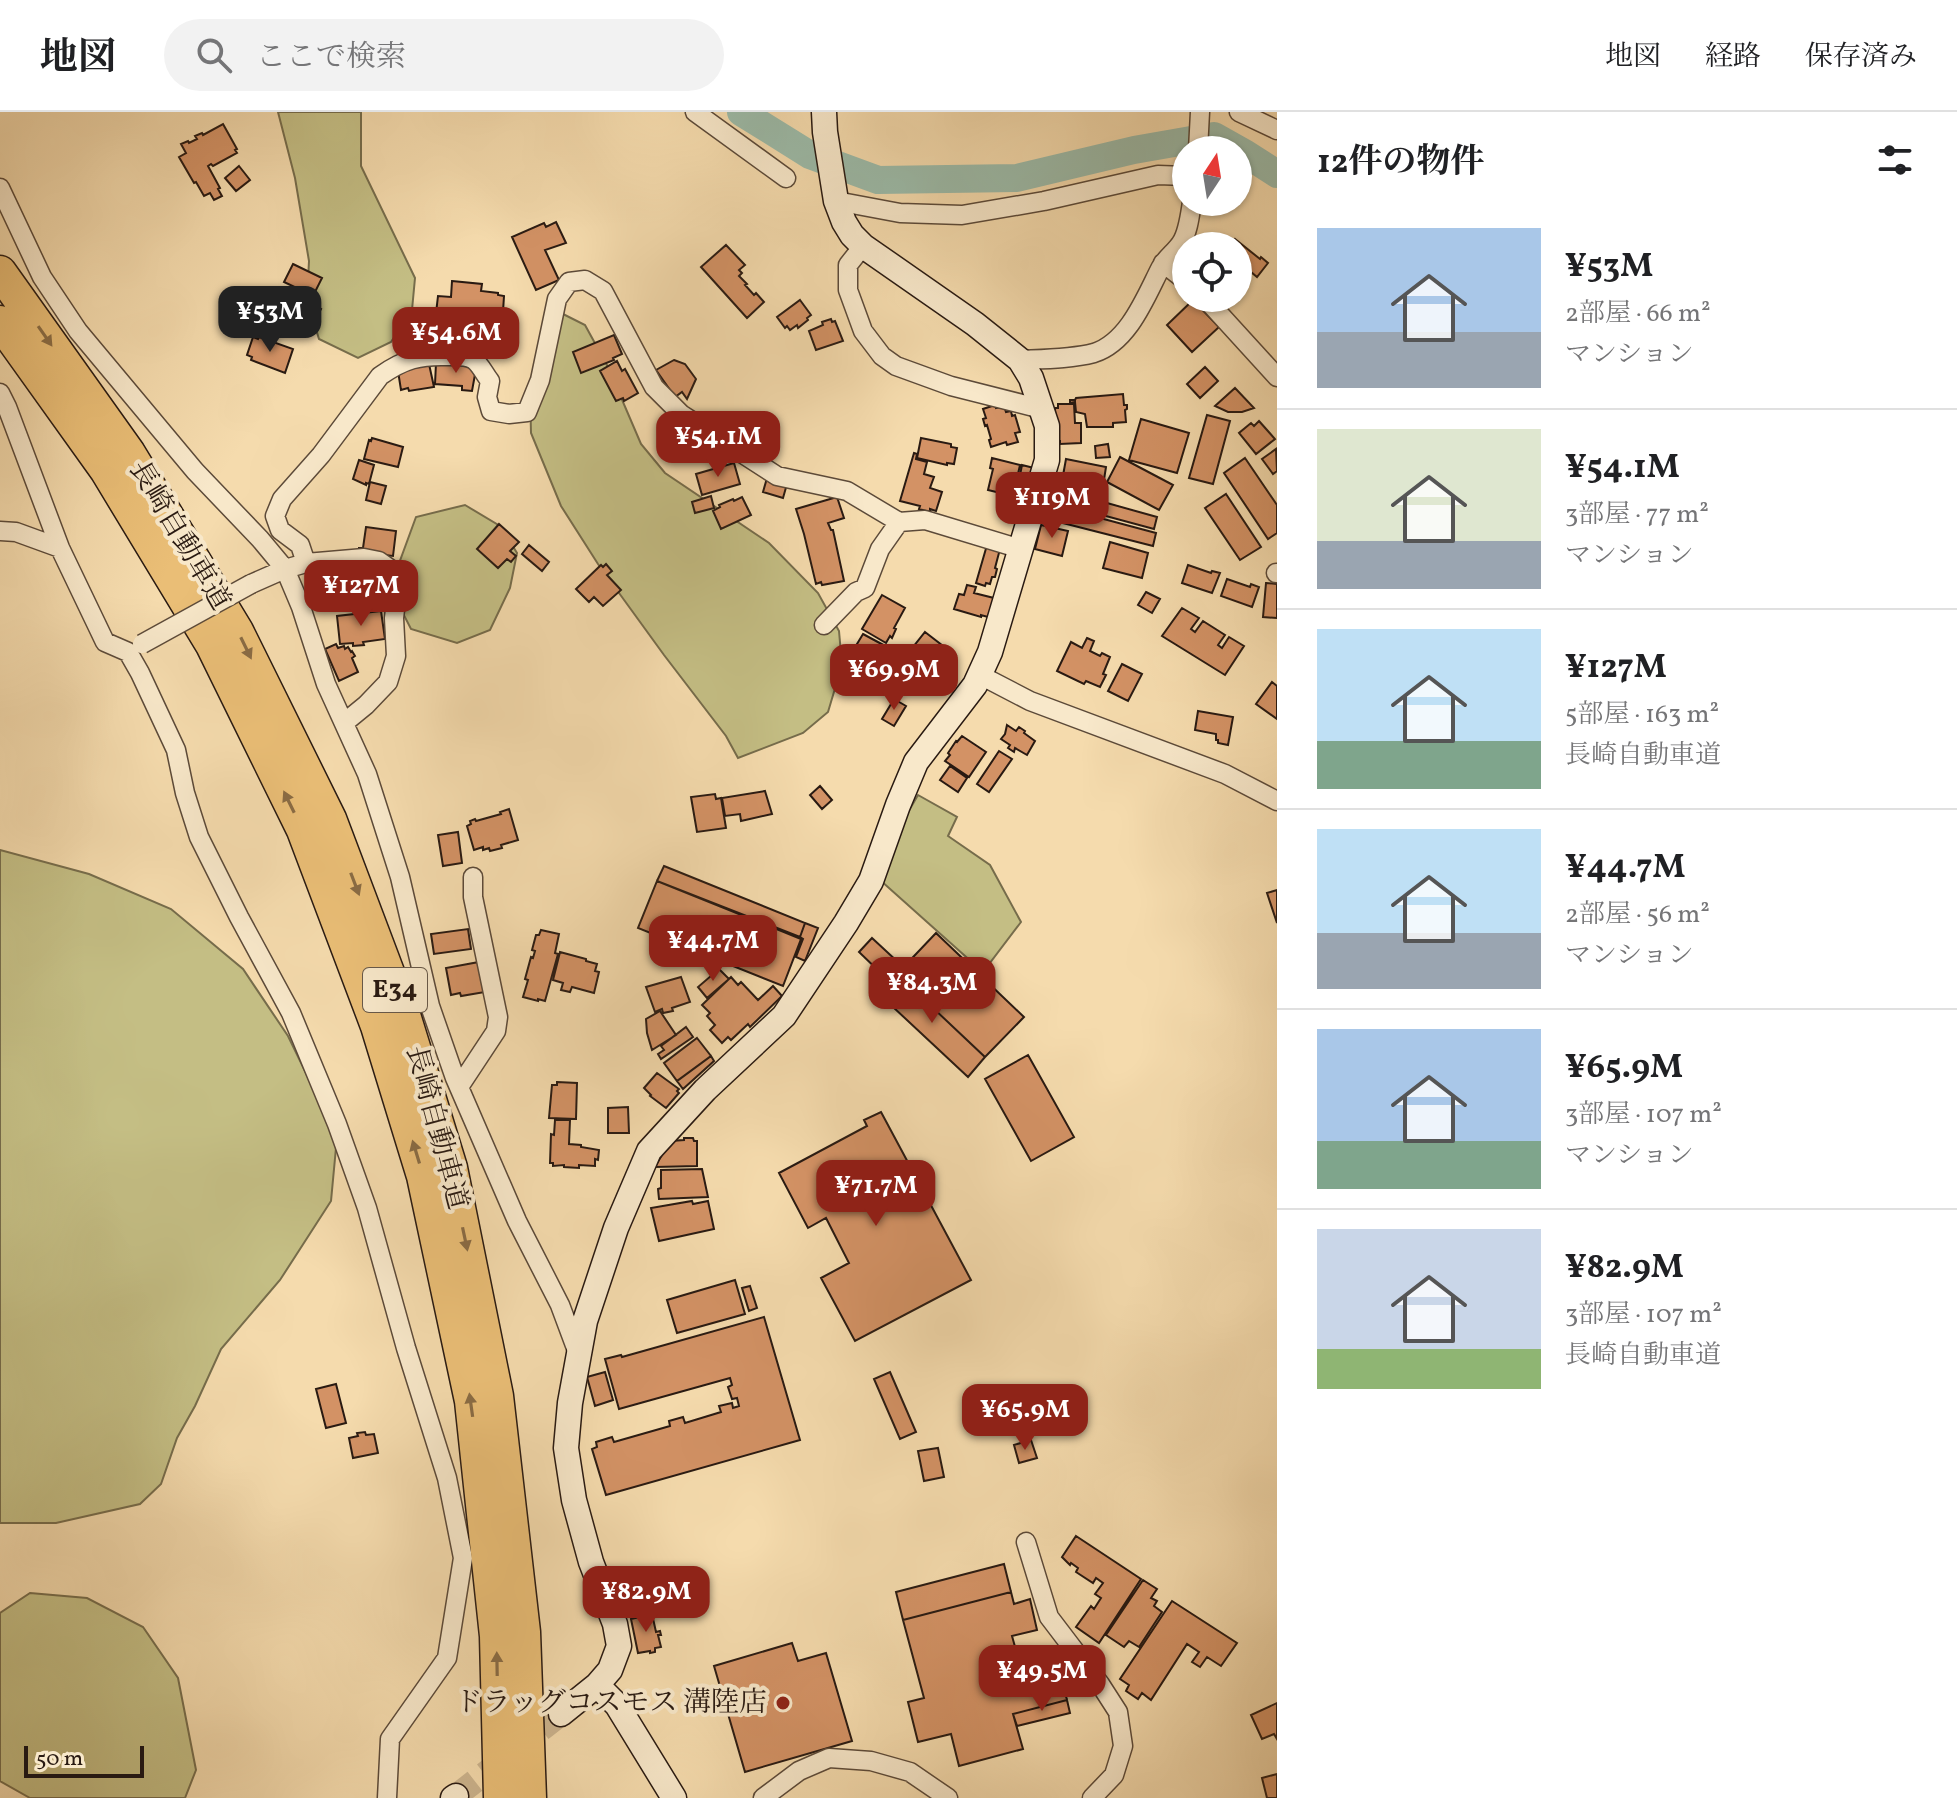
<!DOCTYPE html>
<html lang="ja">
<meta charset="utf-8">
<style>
:root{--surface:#fff;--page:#f2f2f2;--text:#202124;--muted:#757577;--line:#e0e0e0;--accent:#8f2418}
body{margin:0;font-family:Vollkorn,"Noto Serif JP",serif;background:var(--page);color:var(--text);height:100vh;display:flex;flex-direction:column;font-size:30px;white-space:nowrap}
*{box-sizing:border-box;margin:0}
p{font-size:26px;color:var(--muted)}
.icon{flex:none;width:44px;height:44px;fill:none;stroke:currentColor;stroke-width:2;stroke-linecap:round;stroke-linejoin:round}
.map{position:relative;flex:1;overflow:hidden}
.side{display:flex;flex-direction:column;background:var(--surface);width:680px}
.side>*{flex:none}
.needle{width:52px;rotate:12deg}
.fabs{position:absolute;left:1172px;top:24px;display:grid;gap:16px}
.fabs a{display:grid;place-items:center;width:80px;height:80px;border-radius:50%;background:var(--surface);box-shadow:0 2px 6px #0004;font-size:40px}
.scale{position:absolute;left:24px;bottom:20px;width:120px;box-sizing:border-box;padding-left:8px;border:4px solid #291a12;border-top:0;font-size:22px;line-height:28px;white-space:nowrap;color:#291a12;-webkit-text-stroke:6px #f8e8ca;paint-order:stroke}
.price{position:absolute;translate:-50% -68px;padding:0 18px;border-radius:16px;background:var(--accent);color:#fff;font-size:26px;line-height:52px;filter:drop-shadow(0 2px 4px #0008)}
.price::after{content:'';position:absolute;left:50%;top:48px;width:24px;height:18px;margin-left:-12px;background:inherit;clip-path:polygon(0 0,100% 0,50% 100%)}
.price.active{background:#222;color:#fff}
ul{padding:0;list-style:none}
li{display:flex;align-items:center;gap:24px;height:200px;padding:0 40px}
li+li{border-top:2px solid var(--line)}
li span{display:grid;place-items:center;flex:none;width:224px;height:160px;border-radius:0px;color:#555}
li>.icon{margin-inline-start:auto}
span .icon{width:96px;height:96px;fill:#fffc;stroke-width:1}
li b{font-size:34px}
h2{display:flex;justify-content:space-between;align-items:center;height:96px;padding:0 40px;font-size:34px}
header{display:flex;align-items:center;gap:48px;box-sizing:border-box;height:112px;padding:0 40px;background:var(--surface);border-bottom:2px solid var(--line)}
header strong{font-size:38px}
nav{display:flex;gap:44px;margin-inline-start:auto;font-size:28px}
.search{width:560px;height:72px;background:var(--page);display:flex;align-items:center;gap:20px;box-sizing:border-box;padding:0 28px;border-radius:44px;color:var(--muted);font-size:30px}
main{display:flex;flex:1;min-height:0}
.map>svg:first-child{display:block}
.green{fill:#c4be84;stroke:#766c4b;stroke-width:2}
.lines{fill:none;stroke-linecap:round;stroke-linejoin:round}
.river{stroke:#9cbba9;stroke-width:28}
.building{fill:#d39265;stroke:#291a12;stroke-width:2}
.secondary-tunnel{stroke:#ccb48e;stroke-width:24;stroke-dasharray:24 12;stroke-linecap:butt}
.street-casing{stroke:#5c4a39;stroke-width:21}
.secondary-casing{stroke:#291a12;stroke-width:27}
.highway-casing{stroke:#291a12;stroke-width:35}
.street{stroke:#f8e8ca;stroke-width:18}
.secondary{stroke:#f8e8ca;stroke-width:24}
.highway{stroke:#eabe76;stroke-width:32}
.street-bridge-casing{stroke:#5c4a39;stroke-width:21;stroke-linecap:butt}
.street-bridge{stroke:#f8e8ca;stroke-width:18}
.oneway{fill:#8a6c44}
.poi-dot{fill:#8f2418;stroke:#f8e8ca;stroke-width:3}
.labels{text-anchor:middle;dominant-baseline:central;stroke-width:8;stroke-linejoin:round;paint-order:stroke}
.shield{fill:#f8e8ca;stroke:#675849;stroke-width:2}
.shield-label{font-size:26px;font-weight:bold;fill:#291a12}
.street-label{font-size:28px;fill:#291a12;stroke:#f8e8ca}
.poi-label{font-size:28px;fill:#291a12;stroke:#f8e8ca;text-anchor:end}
</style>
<header>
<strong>地図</strong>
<div class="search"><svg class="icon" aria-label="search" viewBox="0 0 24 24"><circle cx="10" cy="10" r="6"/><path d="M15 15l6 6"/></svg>ここで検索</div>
<nav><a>地図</a><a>経路</a><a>保存済み</a></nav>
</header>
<main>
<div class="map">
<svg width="1277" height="1686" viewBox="0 0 1277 1686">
<rect width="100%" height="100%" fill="#f5dbad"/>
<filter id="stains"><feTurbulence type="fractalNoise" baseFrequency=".0025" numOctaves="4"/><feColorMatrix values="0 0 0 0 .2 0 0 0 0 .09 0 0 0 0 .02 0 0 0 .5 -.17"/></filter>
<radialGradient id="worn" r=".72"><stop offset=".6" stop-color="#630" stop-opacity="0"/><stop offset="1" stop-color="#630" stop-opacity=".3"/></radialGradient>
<!-- green -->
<path class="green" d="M278 0H361V54L415 166 412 198 391 230 358 246 319 227 307 188 309 149 295 66Z
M561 201 585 213 608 255 641 332 665 361 769 431 818 481 839 519 842 553 828 600 803 621 738 646 726 624 664 543 598 452 561 394 531 321 530 278Z
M465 393 500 414 517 441 510 476 490 518 457 531 411 517 390 476 416 405Z
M918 683 957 705 948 724 990 753 1021 810 983 860 880 768 903 709Z
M0 738 89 762 171 797 243 857 288 924 337 1025 331 1089 280 1168 221 1237 195 1294 177 1326 161 1372 140 1392 56 1411H0Z
M30 1481 87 1486 143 1515 178 1566 196 1658 185 1686H30L0 1669V1501Z"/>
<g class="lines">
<!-- river -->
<path class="river" d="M741 0 810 43 878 68 1017 66 1134 38 1214 24 1246 42 1277 62"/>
</g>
<!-- building -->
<path class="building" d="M223 12 237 37 235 38 237 41 213 54 211 52 208 54 220 76 218 77 222 84 214 88 210 81 204 84 196 70 194 71 179 45 186 41 181 32 188 29 189 31 197 27 195 24 202 21 203 23Z
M239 54 250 68 236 79 225 66Z
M556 110 566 131 545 138 559 168 536 178 512 125 544 111 546 115Z
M1235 127 1260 147 1261 145 1268 151 1257 165 1238 149V134H1229Z
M726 133 745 153 739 158 742 161 739 164 747 172 745 173 754 183 756 181 764 190 747 206 701 155Z
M293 152 322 166 313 184 309 182 308 185 298 180 299 177 284 170Z
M452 169 482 172 481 179 498 181V183L504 184 502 215 435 210 438 184 451 185Z
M293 180 306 186 304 189 321 197 307 224 293 217 291 221 281 216 284 211 267 203 276 186 283 189 287 182 291 184Z
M800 188 811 203 807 206 808 208 798 216 797 213 790 218 787 214 785 216 777 205Z
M1193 188 1219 215 1192 240 1167 213Z
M831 207 832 210 835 209 843 229 816 238 809 219 823 213 822 210Z
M474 213 491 215 489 237 472 236Z
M614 223 622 242 613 246 614 248 581 261 573 240Z
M253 225 258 227 259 225 293 237 285 261 251 248 252 245 247 243Z
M674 248 685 252 696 267 687 287 682 280 675 285 656 258Z
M617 249 622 259 625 257 638 281 624 289 623 286 616 289 600 259Z
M436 251 472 253 476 257 472 279 462 278V274L435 272Z
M429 252 434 275 409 279 408 276 401 278 398 259Z
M1205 255 1218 269 1200 286 1187 272Z
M1235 276 1254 296 1242 300H1228L1215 294Z
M1123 282 1124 293H1127V297L1125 298 1126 310 1113 311V315H1087L1085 302 1076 300 1075 290 1070 291V288H1075L1076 286Z
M1058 292H1074L1075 311H1081V331L1060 332V329H1056L1055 296H1058Z
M995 293 996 296 1004 294 1006 300 1011 299 1012 304 1015 303 1020 320 1015 321 1018 330 1007 333 1006 330 991 335 989 328 991 327 987 313 985 314 983 307 986 306 983 297Z
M1207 303 1230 309 1213 372 1189 366Z
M1141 307 1189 321 1177 361 1129 348Z
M1259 309 1275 327 1256 342 1239 321 1251 311 1254 314Z
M372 326 403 335 398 355 364 347 369 328 371 329Z
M921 326 951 332V335L957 336 954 352 947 351V353L917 346Z
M1108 332 1110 345 1096 346 1095 334Z
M1276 337 1277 359 1273 362 1262 347Z
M914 341 917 342 916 347 927 350 924 362 934 365 930 376 942 380 936 399 930 397V400L919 397 920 394 900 389Z
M1120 345 1173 373 1159 398 1107 370Z
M992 346 1020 353 1013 384 988 378 993 357 990 356Z
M1245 346 1277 393V421L1268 427 1224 361Z
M1066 347 1106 355 1103 374 1098 373 1097 376 1062 369Z
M359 348 374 353 369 372 366 371V373L353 367Z
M734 351 740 372 702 383 696 362Z
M1022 353 1034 356 1027 386 1016 383Z
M767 366 787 372 783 386 763 380Z
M370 370 386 374 381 392 366 388Z
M1057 377 1157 405 1154 417 1054 390Z
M1226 382 1261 435 1240 448 1205 396Z
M711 384 714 396 695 401 692 390Z
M742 385 751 403 721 417 713 399 720 395 719 393 733 387 734 389Z
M837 385 844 406 828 411 831 418H833L844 469 822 473 821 470 816 472 804 422 796 397Z
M1055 394 1156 421 1153 434 1051 408Z
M499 412 519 430 510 439 516 444 511 450 507 447 498 456 477 437Z
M1041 413 1068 419 1062 444 1035 437Z
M366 415 396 419 393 444 359 440V436H363Z
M1110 430 1148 441 1142 466 1103 456Z
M529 433 549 450 542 459 522 442Z
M987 433 1000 437 995 456 997 457 995 465H992L990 472 986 471 985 474 976 471Z
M606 452 612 459 607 463 621 478 603 494 594 485 589 490 576 477 601 453 603 455Z
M1188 453 1211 461 1212 459 1220 461 1212 481 1182 471Z
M1227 467 1250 475 1251 472 1259 475 1252 495 1221 484Z
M1266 471 1277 472V506L1263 505Z
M967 473 976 475 974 481 994 486 988 505 981 503V505L954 497 959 482 964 483Z
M1146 480 1160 487 1152 501 1138 493Z
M882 483 905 496 894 516 896 517 892 526 890 524 886 531 862 517Z
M1182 496 1199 506 1191 517 1195 520 1203 509 1225 523 1218 533 1222 536 1229 525 1244 534 1225 563 1162 524Z
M381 499 385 527 363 530 364 533 353 534V531L340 532 337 504Z
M925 520 956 544 933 574 928 570 920 580 894 559Z
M863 522 889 536 880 552 854 537Z
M1087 526 1094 529 1090 539 1100 544 1102 541 1110 545 1103 562 1106 563 1100 575 1086 569 1084 572 1057 559 1071 530 1082 536Z
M336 532 338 536 344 534 345 537 348 535 351 540 352 539 355 544 352 546 358 560 339 569 325 537Z
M1122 552 1142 562 1128 589 1108 579Z
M1272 570 1277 574V607L1256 592Z
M894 587 906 594 894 614 882 607Z
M1198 599 1233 605 1228 633 1218 631V628H1216V622L1195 618Z
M1007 613 1016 619 1019 615 1025 619 1024 621 1035 629 1027 643 1015 636 1014 640 1008 636 1010 633 1001 627 1005 622Z
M962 624 986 640 969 665 945 649 950 643 948 641 956 629 957 630Z
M999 639 1012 647 989 680 977 672Z
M950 654 967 666 958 680 940 668Z
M820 674 832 688 822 697 810 683Z
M765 679 772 702 741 709 740 702 725 704 722 686Z
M715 682 716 687 721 686 726 716 697 720 691 685Z
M509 697 518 728 501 733 502 736 490 739 489 736 483 738V735L474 738 467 714 471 712 470 709 475 707 476 709 501 702 500 700Z
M458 720 462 751 443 754 438 723Z
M664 754 805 811 800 825 657 769Z
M657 769 801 827 783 874 638 816Z
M1277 778V811L1267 781Z
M805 811 818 816 805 849 796 845 803 827 800 825Z
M468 817 471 837 434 842 431 822Z
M541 818 559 822 555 841 558 842 545 889 538 887V889L523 885 528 868 525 867 531 845 533 846 535 839 532 838 536 823H539Z
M936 821 1024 905 985 945 897 862Z
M872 826 899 851 885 865 859 840Z
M560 840 586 847V849L597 852 595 859 599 860 594 881 572 875 570 880 561 878 563 871 553 868Z
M479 850 485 880 461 884 460 881 451 883 446 856Z
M719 857 729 867 707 886 698 875Z
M897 862 985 945 968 965 878 881Z
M681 865 690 890 672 896 673 899 663 901 662 897 655 900 646 875Z
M731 865 738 873 741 870 758 888 773 874 782 884 750 915 748 912 731 928 728 925 722 931 710 918 715 913 707 904 710 901 702 893Z
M660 899 676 923 652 938 647 921 646 907Z
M686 915 693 925 661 947 658 942 664 938 661 934Z
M697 926 711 944 677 969 664 951Z
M1028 943 1074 1025 1031 1049 985 967Z
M711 944 714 949 683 977 677 969Z
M657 961 679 977 677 979 679 981 666 996 650 984 651 983 644 976Z
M557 970 577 971 576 1007 549 1006 552 973H557Z
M628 995 629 1021H608V996Z
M881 1000 971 1168 855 1229 821 1166 849 1151 826 1106 808 1116 779 1061 867 1014 864 1008Z
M555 1008H570L569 1032 581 1033V1035L599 1038 598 1048 595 1047V1054L579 1053V1056L564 1055V1053L553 1054V1051H550L551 1022 554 1023Z
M684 1026H693L694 1029H697V1054L655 1055 670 1029 684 1028Z
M702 1057 708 1085 659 1087 658 1077 661 1076V1058Z
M692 1089 693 1092 708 1089 714 1117 659 1129 651 1096Z
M735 1168 745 1202 677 1221 667 1188Z
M750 1174 757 1196 749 1199 742 1176Z
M764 1205 800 1328 606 1383 592 1337 597 1335 596 1330 612 1325 614 1330 670 1314 669 1309 683 1305 685 1311 721 1300 719 1294 732 1291 733 1296 739 1294 737 1286 732 1287 728 1275 732 1273 730 1266 619 1297 605 1247 621 1243 622 1245Z
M605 1260 613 1288 595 1294 587 1265Z
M890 1260 916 1320 900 1327 874 1267Z
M336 1272 346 1311 326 1316 316 1277Z
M1025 1290 1030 1307 999 1316 994 1299Z
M365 1320 366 1323 374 1322 378 1341 353 1346 349 1326 358 1324 357 1321Z
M1031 1328 1037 1346 1019 1351 1014 1333Z
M938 1336 944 1365 924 1369 918 1339Z
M1076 1424 1141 1467 1099 1531 1076 1515 1091 1494 1094 1497 1101 1486 1095 1482 1103 1471 1096 1466 1093 1471 1076 1460 1078 1456 1071 1451 1070 1453 1062 1445Z
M1004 1452 1011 1480 903 1508 896 1480Z
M1143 1468 1157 1477 1151 1486 1157 1489 1154 1494 1162 1500 1139 1535 1129 1529 1124 1535 1106 1523Z
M1011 1480 1014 1492 1030 1487 1037 1518 1012 1524 1019 1549 1037 1544 1040 1554 1057 1550 1067 1588 1013 1602 1023 1637 959 1654 951 1622 918 1630 908 1590 924 1586 903 1508Z
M1172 1489 1237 1531 1221 1554 1207 1545 1200 1555 1192 1550 1199 1540 1187 1532 1151 1588 1142 1581 1138 1587 1126 1579 1129 1573 1120 1567Z
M652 1502 656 1520 660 1519 661 1523H658L661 1535 655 1536V1540L650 1541V1539L638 1541 631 1507Z
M792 1531 798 1549 826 1541 852 1629 745 1660 714 1554Z
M1067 1588 1070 1601 1017 1614 1013 1602Z
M1277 1591V1627L1274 1622 1262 1627 1251 1603Z
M1277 1662V1686H1267L1262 1666Z"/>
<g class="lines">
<!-- secondary-tunnel -->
<path class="secondary-tunnel" d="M456 1684 561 1602"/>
<defs>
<path id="street" d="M695 0 786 66
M1239 0 1277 18
M1198 38 1200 0
M0 76 42 165 78 219 195 359 260 427 285 457 301 495 326 572 367 662 400 765 430 894 455 966 517 1109 560 1193 579 1244
M836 89 900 101 962 103 1044 89 1158 63 1186 64
M863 134 848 153V178L863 219 882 244 896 254 951 274 1042 297
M1163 151 1186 169
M1205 186 1277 265
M1020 248C1044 247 1071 247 1094 241 1129 230 1146 184 1161 155 1166 146 1175 140 1181 131 1188 121 1190 103 1192 90
M0 281 7 295 60 436 105 530 128 540 140 561 176 638 185 681 199 725 239 805 291 901 337 1012 367 1096 406 1236 447 1366 463 1446 447 1546 390 1627 387 1686
M0 419 16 420 60 436
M306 451 364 446 379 449 399 463 394 506 396 544 388 570 366 593 344 611
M1276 461H1277
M251 472 285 457 306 451 300 433 280 418 275 404 282 387 321 343 380 264C404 247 420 243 448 244 456 244 467 243 474 248 480 252 485 263 490 269L487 285 491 299 509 302 527 300 540 268 557 187 569 170 585 168 603 179 654 275 681 302 777 364 847 379 899 410 925 408 1021 437
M824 513 856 480 865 476 880 437 899 410
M980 563 1030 589 1225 662 1277 689
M459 975 496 919 498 905 473 785V765
M1026 1430 1049 1505 1100 1572 1118 1600 1123 1634 1114 1663 1092 1686
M763 1686 799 1659 829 1646 871 1649 910 1660 948 1686"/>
<path id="secondary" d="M597 1573 617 1593 674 1686
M561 1602 597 1573 610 1558 619 1534 615 1512 591 1450 574 1388 566 1336 570 1291 585 1209 616 1116 649 1039 705 978 784 904 846 811 871 769 898 693 916 650 975 573 990 540 1047 348V314L1031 266 1020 248 975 212 863 134 852 123 844 110 836 89 825 20 824 0
M453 1686 456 1684"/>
<path id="highway" d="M0 160 129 341 237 519 330 707 404 903 451 1056 497 1284 524 1520 530 1686
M0 210 106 358 212 533 303 718 377 914 423 1064 471 1289 496 1524 500 1686"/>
</defs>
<!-- street casing -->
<use href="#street" class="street-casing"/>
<!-- secondary casing -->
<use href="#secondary" class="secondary-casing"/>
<!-- highway casing -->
<use href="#highway" class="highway-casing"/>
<!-- street -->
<use href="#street" class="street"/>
<!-- secondary -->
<use href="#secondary" class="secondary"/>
<!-- highway -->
<use href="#highway" class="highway"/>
<defs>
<path id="street-bridge" d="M142 532 251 472"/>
</defs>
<!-- street-bridge casing -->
<use href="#street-bridge" class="street-bridge-casing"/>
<!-- street-bridge -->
<use href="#street-bridge" class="street-bridge"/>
</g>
<!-- one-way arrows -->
<defs><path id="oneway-solid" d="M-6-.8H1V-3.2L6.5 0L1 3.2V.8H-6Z" transform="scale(2)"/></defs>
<g class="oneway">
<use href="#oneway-solid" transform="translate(45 224) rotate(55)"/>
<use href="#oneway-solid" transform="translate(246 536) rotate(64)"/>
<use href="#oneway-solid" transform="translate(289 690) rotate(-116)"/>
<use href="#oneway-solid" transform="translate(355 772) rotate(69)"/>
<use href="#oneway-solid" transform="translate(416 1040) rotate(-107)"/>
<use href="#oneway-solid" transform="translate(465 1127) rotate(78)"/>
<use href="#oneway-solid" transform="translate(471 1293) rotate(-98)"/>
<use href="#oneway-solid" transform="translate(497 1552) rotate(-91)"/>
</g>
<!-- markers -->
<circle class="poi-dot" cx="783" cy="1591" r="8"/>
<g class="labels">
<!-- shield labels -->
<rect class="shield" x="363" y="856" width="64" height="44" rx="6"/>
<g class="shield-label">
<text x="395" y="878">E34</text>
</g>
<!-- street labels -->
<g class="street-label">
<text transform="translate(179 424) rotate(59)">長崎自動車道</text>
<text transform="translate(436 1016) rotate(75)">長崎自動車道</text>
</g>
<!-- poi labels -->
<g class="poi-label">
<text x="767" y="1591">ドラッグコスモス 溝陸店</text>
</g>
</g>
<rect width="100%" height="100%" filter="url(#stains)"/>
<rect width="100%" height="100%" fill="url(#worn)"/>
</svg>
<div class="fabs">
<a><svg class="needle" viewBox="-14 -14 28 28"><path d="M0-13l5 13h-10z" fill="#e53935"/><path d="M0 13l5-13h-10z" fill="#757577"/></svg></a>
<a><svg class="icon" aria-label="locate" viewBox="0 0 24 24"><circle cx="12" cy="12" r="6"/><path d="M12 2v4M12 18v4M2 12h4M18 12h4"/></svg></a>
</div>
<div class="scale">50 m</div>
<b class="price active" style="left:270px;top:242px">¥53M</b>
<b class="price" style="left:456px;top:263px">¥54.6M</b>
<b class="price" style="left:718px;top:367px">¥54.1M</b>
<b class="price" style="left:1052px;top:428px">¥119M</b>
<b class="price" style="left:361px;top:516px">¥127M</b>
<b class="price" style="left:894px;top:600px">¥69.9M</b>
<b class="price" style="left:713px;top:871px">¥44.7M</b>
<b class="price" style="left:932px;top:913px">¥84.3M</b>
<b class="price" style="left:876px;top:1116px">¥71.7M</b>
<b class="price" style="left:1025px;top:1340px">¥65.9M</b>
<b class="price" style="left:646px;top:1522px">¥82.9M</b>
<b class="price" style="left:1042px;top:1601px">¥49.5M</b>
</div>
<section class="side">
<h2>12件の物件<svg class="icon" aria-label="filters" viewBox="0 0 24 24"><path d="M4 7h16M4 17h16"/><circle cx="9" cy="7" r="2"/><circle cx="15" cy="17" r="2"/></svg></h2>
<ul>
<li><span style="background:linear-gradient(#a9c7e8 65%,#9aa5b1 0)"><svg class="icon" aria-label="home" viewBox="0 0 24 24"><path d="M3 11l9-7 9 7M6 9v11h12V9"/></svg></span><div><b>¥53M</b><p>2部屋 · 66 m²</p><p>マンション</p></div></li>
<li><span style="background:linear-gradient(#dfe7d0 70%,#9aa5b1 0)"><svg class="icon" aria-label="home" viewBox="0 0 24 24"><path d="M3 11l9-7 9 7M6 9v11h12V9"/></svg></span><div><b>¥54.1M</b><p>3部屋 · 77 m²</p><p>マンション</p></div></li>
<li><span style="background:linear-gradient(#bfe0f5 70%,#7fa58c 0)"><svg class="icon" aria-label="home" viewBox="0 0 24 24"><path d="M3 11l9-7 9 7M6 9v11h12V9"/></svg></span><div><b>¥127M</b><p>5部屋 · 163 m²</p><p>長崎自動車道</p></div></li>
<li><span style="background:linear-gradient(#bfe0f5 65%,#9aa5b1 0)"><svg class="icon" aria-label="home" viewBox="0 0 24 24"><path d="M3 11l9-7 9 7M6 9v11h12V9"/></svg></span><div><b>¥44.7M</b><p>2部屋 · 56 m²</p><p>マンション</p></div></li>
<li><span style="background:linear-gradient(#a9c7e8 70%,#7fa58c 0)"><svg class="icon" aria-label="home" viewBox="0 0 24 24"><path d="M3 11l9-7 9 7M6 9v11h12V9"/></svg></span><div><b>¥65.9M</b><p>3部屋 · 107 m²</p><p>マンション</p></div></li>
<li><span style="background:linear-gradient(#c9d6e8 75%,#8fb573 0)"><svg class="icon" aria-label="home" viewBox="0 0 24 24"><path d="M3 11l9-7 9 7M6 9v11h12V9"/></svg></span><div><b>¥82.9M</b><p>3部屋 · 107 m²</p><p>長崎自動車道</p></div></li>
</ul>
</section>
</main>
